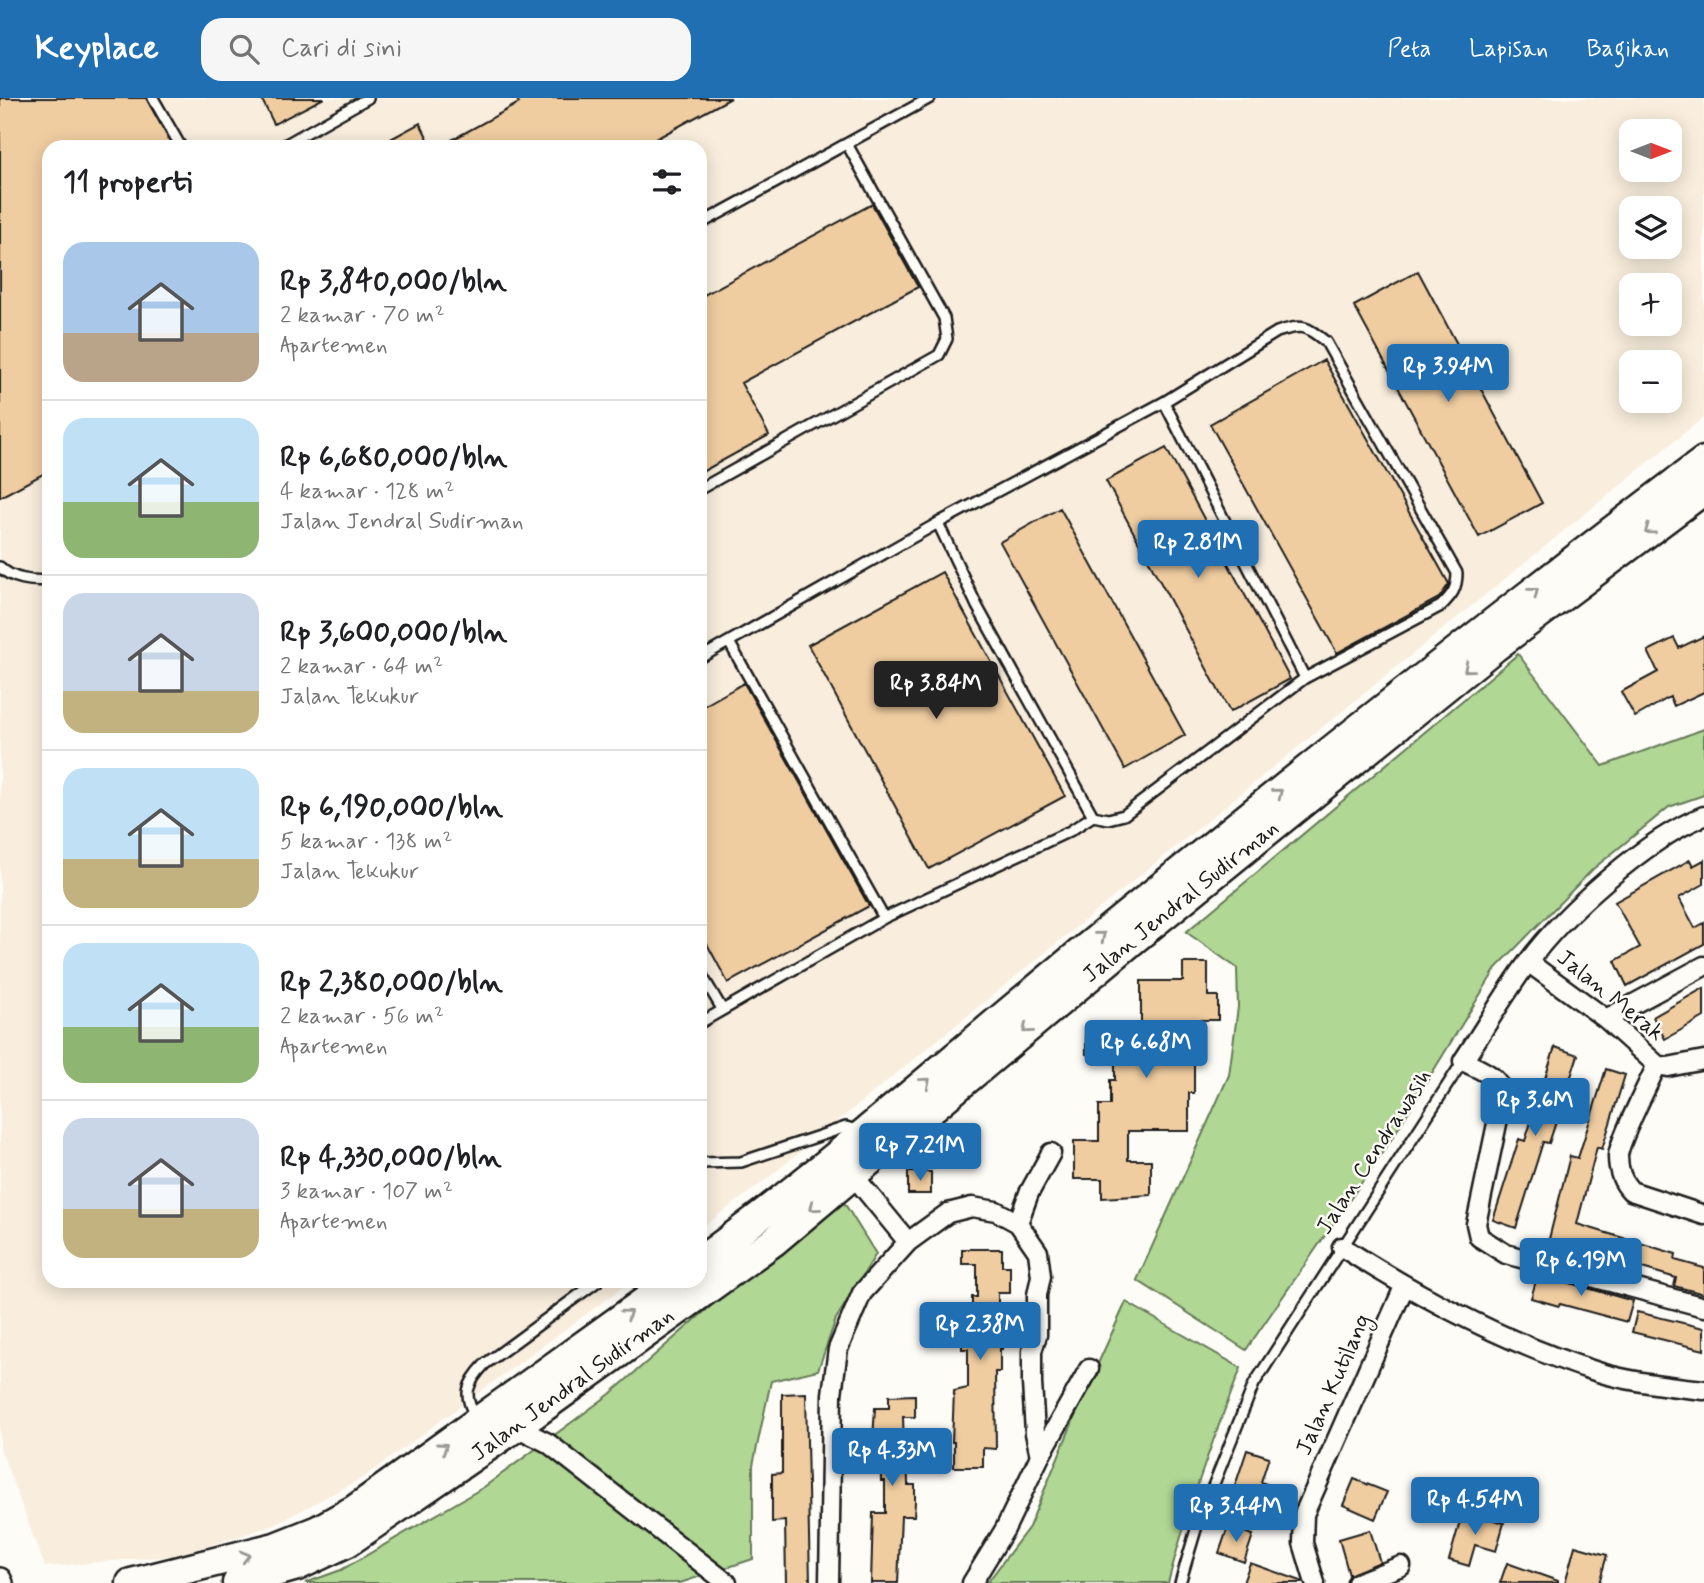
<!DOCTYPE html>
<html lang="id">
<meta charset="utf-8">
<style>
:root{--surface:#fff;--page:#f6f6f6;--text:#202124;--muted:#757577;--line:#e0e0e0;--accent:#1f6fb2}
body{margin:0;font-family:Mynerve,sans-serif;background:var(--page);color:var(--text);height:100vh;display:flex;flex-direction:column;font-size:26px;white-space:nowrap}
*{box-sizing:border-box;margin:0}
p{font-size:23px;color:var(--muted)}
.icon{flex:none;width:38px;height:38px;fill:none;stroke:currentColor;stroke-width:2;stroke-linecap:round;stroke-linejoin:round}
.map{position:relative;flex:1;overflow:hidden}
.drawer{position:absolute;left:42px;top:42px;width:665px;height:1148px;display:flex;flex-direction:column;background:var(--surface);border-radius:21px;box-shadow:0 4px 18px #0003}
.drawer>*{flex:none}
.needle{width:46px;rotate:90deg}
.buttons{position:absolute;left:1619px;top:21px;display:grid;gap:14px}
.buttons a{display:grid;place-items:center;width:63px;height:63px;border-radius:14px;background:var(--surface);box-shadow:0 4px 18px #0003;font-size:35px}
.price{position:absolute;translate:-50% -60px;padding:0 16px;border-radius:7px;background:var(--accent);color:#fff;font-size:23px;line-height:46px;filter:drop-shadow(0 2px 4px #0008)}
.price::after{content:'';position:absolute;left:50%;top:42px;width:21px;height:16px;margin-left:-10px;background:inherit;clip-path:polygon(0 0,100% 0,50% 100%)}
.price.on{background:#222;color:#fff}
ul{padding:0;list-style:none}
li{display:flex;align-items:center;gap:21px;height:175px;padding:0 21px}
li+li{border-top:2px solid var(--line)}
li span{display:grid;place-items:center;flex:none;width:196px;height:140px;border-radius:21px;color:#555}
li>.icon{margin-inline-start:auto}
span .icon{width:84px;height:84px;fill:#fffc;stroke-width:1}
li b{font-size:30px}
h2{display:flex;justify-content:space-between;align-items:center;height:84px;padding:0 21px;font-size:30px}
header{display:flex;align-items:center;gap:42px;box-sizing:border-box;height:98px;padding:0 35px;background:var(--accent);color:#fff}
header strong{font-size:33px}
nav{display:flex;gap:38px;margin-inline-start:auto;font-size:24px}
.search{width:490px;height:63px;background:var(--page);display:flex;align-items:center;gap:18px;box-sizing:border-box;padding:0 24px;border-radius:21px;color:var(--muted);font-size:26px}
.map>svg:first-child{display:block}
.built{fill:#f9eedd;fill-rule:evenodd}
.green{fill:#b0d794;stroke:#667a58;stroke-width:2}
.building{fill:#f0cda1;stroke:#1c1c1c;stroke-width:2}
.lines{fill:none;stroke-linecap:round;stroke-linejoin:round}
.service-casing{stroke:#1c1c1c;stroke-width:14}
.minor-casing{stroke:#1c1c1c;stroke-width:23}
.tertiary-casing{stroke:#1c1c1c;stroke-width:26}
.trunk-casing{stroke:#1c1c1c;stroke-width:33}
.service{stroke:#fdfcf7;stroke-width:9}
.minor{stroke:#fdfcf7;stroke-width:18}
.tertiary{stroke:#fdfcf7;stroke-width:21}
.trunk{stroke:#fdfcf7;stroke-width:28}
.oneway{stroke:#989794}
.labels{text-anchor:middle;dominant-baseline:central;stroke-width:5;stroke-linejoin:round;paint-order:stroke}
.street-label{font-size:23px;fill:#1c1c1c;stroke:#fdfcf7}
</style>
<header>
<strong>Keyplace</strong>
<div class="search"><svg class="icon" aria-label="search" viewBox="0 0 24 24"><circle cx="10" cy="10" r="6"/><path d="M15 15l6 6"/></svg>Cari di sini</div>
<nav><a>Peta</a><a>Lapisan</a><a>Bagikan</a></nav>
</header>
<div class="map">
<svg width="1704" height="1485" viewBox="0 0 1704 1485">
<rect width="100%" height="100%" fill="#fdfcf7"/>
<filter id="ink" filterUnits="userSpaceOnUse"><feTurbulence type="fractalNoise" baseFrequency=".0143" numOctaves="2"/><feDisplacementMap in="SourceGraphic" scale="14" xChannelSelector="R" yChannelSelector="G"/><feConvolveMatrix kernelMatrix="1 2 1 2 8 2 1 2 1" color-interpolation-filters="sRGB"/></filter>
<g filter="url(#ink)">
<!-- built -->
<path class="built" d="M0 0H1704V319L763 1084 700 1131V49H49V1183H631L364 1379 274 1427 180 1457 45 1469 0 1350ZM1631 33H1670V72H1631ZM1631 110H1670V149H1631ZM1631 187H1670V226H1631ZM1631 264H1670V303H1631Z"/>
<!-- green -->
<path class="green" d="M1518 556 1603 668 1704 631V697L1669 709 1593 771 1497 869 1391 1042 1246 1252 1137 1182 1229 977 1238 909 1237 870 1186 834Z
M843 1103 876 1156 836 1221 818 1272 771 1283 753 1367V1461L680 1485H305L341 1472 484 1389 610 1296 712 1207Z
M1126 1204 1241 1270C1213 1340 1187 1412 1168 1485H987L1029 1429 1086 1292Z"/>
<!-- building -->
<path class="building" d="M0 0H146L173 49H49V373L0 399Z
M261 0H324L274 26Z
M516 0H731L641 49H439L519 5Z
M420 25 432 49H376Z
M872 106 918 189 741 285 769 337 700 375V199Z
M1418 173 1542 405 1479 439 1354 208Z
M1324 262 1449 486 1439 500 1337 555 1210 326Z
M1166 350 1290 581 1230 614 1106 383Z
M1060 410 1185 637 1125 671 1000 444Z
M942 474 1065 698 929 771 808 547Z
M1704 538V594L1674 608 1670 599 1635 619 1621 594 1658 574 1648 553 1674 540 1679 550Z
M744 585 869 808 728 885 700 833V610Z
M1690 762 1693 768 1704 762V786L1679 800 1695 830 1704 825V846L1627 888 1615 863 1640 849 1615 804Z
M1183 865H1208V898H1218V922H1194V995H1189V1033H1128V1062H1151V1097L1102 1100V1081H1074V1043H1099V1007H1110V982H1115V956H1086V931L1141 930V883H1183Z
M1704 890V919L1665 941 1653 919Z
M1555 949 1578 957 1549 1045 1543 1044 1516 1130 1493 1122 1519 1041 1525 1043Z
M1606 971 1625 977 1602 1051 1597 1049 1577 1126 1676 1156 1675 1162 1704 1170V1196L1674 1188 1676 1180 1571 1149 1548 1145 1570 1058 1578 1060Z
M908 1074H931V1096H908Z
M962 1151H1002V1168H1010V1195H998V1233H1002V1251H1000V1274H995L996 1351 983 1350V1369H954V1344H952L954 1293 968 1290V1251H962V1233H972V1199H977V1166H962Z
M1538 1176 1633 1203 1627 1224 1560 1206 1559 1208 1531 1200Z
M1637 1214 1704 1230V1252L1632 1234Z
M806 1295 810 1485H786L785 1423 772 1424V1376L782 1375V1296Z
M915 1297V1319H903L904 1348H907L908 1387H915V1404L914 1418H901L898 1485H871L873 1415H885V1383H881L880 1342 873 1341 875 1310H889V1298Z
M1247 1352 1269 1359 1261 1384 1281 1392 1271 1418 1230 1403Z
M1354 1381 1387 1394 1375 1421 1343 1407Z
M1463 1413 1504 1425 1496 1453 1475 1447 1469 1468 1449 1462Z
M1228 1429 1253 1437 1244 1464 1219 1455Z
M1370 1432 1380 1464 1349 1477 1339 1441Z
M1575 1448 1607 1457 1599 1485H1565Z
M1250 1465 1301 1483V1485H1243Z
M1507 1465 1558 1483V1485H1500Z"/>
<g class="lines">
<defs>
<path id="service" d="M153 0 181 49
M281 49 368 0
M700 126 930 0
M1164 304 1305 580
M700 391 939 257 947 241 944 220 847 46
M0 469C11 481 33 484 49 482
M729 544 884 820
M700 560 938 425 1164 304 1277 234C1303 226 1305 227 1326 244L1457 475C1457 491 1452 497 1441 508L1305 580 1124 717 1108 721 1093 718 977 508 938 425
M700 874 722 911
M700 925 884 820 1070 733 1093 718
M700 1065 741 1064 846 1029 860 1033
M476 1319C462 1297 467 1285 485 1266L598 1183
M1180 1485 1197 1428 1254 1286 1463 963"/>
<path id="minor" d="M1704 718C1647 740 1564 815 1528 864 1505 895 1485 930 1463 963 1480 972 1499 977 1503 997L1476 1126 1479 1139 1506 1156 1704 1209
M1528 864 1606 921 1657 967 1668 969 1704 962
M1606 921 1704 868
M1657 967C1649 984 1619 1043 1618 1058 1618 1072 1621 1083 1631 1093L1704 1117
M853 1077 908 1144
M1342 1149C1420 1199 1508 1246 1598 1274 1626 1283 1674 1289 1704 1292
M516 1329 548 1345 727 1485
M1040 1358 1035 1335 1032 1285V1253L1037 1237V1197L1041 1178 1038 1154 1018 1125 1029 1095 1051 1055
M829 1485 832 1296 838 1251 862 1195 908 1144 948 1115 972 1109 996 1113 1018 1125
M972 1485 1005 1431 1040 1358 1089 1271
M1315 1485 1303 1445 1304 1416 1404 1189
M1357 1485 1401 1468"/>
<path id="tertiary" d="M0 1481 2 1485"/>
<path id="trunk" d="M700 1163C832 1067 954 958 1081 854 1286 687 1492 522 1704 363
M131 1485 275 1449 318 1432 354 1412 673 1183
M237 1485 297 1468 348 1444 516 1329 773 1144 1133 842 1495 549 1704 392"/>
</defs>
<!-- service casing -->
<use href="#service" class="service-casing"/>
<!-- minor casing -->
<use href="#minor" class="minor-casing"/>
<!-- tertiary casing -->
<use href="#tertiary" class="tertiary-casing"/>
<!-- trunk casing -->
<use href="#trunk" class="trunk-casing"/>
<!-- service -->
<use href="#service" class="service"/>
<!-- minor -->
<use href="#minor" class="minor"/>
<!-- tertiary -->
<use href="#tertiary" class="tertiary"/>
<!-- trunk -->
<use href="#trunk" class="trunk"/>
</g>
<!-- one-way arrows -->
<defs><path id="oneway-chevron" d="M-2-3.5L2.5 0L-2 3.5" fill="none" stroke-width="1.6" stroke-linecap="round" stroke-linejoin="round" transform="scale(1.75)"/></defs>
<g class="oneway">
<use href="#oneway-chevron" transform="translate(1649 432) rotate(143)"/>
<use href="#oneway-chevron" transform="translate(1534 494) rotate(-38)"/>
<use href="#oneway-chevron" transform="translate(1468 570) rotate(141)"/>
<use href="#oneway-chevron" transform="translate(1278 695) rotate(-39)"/>
<use href="#oneway-chevron" transform="translate(1101 838) rotate(-39)"/>
<use href="#oneway-chevron" transform="translate(1027 931) rotate(140)"/>
<use href="#oneway-chevron" transform="translate(926 984) rotate(-40)"/>
<use href="#oneway-chevron" transform="translate(814 1109) rotate(140)"/>
<use href="#oneway-chevron" transform="translate(627 1216) rotate(-36)"/>
<use href="#oneway-chevron" transform="translate(443 1349) rotate(-35)"/>
<use href="#oneway-chevron" transform="translate(245 1458) rotate(-15)"/>
</g>
</g>
<g class="labels">
<!-- street labels -->
<g class="street-label">
<text transform="translate(1181 804) rotate(-39)">Jalan Jendral Sudirman</text>
<text transform="translate(1610 898) rotate(39)">Jalan Merak</text>
<text transform="translate(1375 1054) rotate(-57)">Jalan Cendrawasih</text>
<text transform="translate(573 1287) rotate(-36)">Jalan Jendral Sudirman</text>
<text transform="translate(1334 1287) rotate(-66)">Jalan Kutilang</text>
</g>
</g>
</svg>
<div class="buttons">
<a><svg class="needle" viewBox="-14 -14 28 28"><path d="M0-13l5 13h-10z" fill="#e53935"/><path d="M0 13l5-13h-10z" fill="#757577"/></svg></a>
<a><svg class="icon" aria-label="layers" viewBox="0 0 24 24"><path d="M12 4l9 5-9 5-9-5zM3 14l9 5 9-5"/></svg></a>
<a>+</a>
<a>−</a>
</div>
<b class="price" style="left:1448px;top:306px">Rp 3.94M</b>
<b class="price" style="left:1198px;top:482px">Rp 2.81M</b>
<b class="price on" style="left:936px;top:623px">Rp 3.84M</b>
<b class="price" style="left:1146px;top:982px">Rp 6.68M</b>
<b class="price" style="left:1535px;top:1040px">Rp 3.6M</b>
<b class="price" style="left:920px;top:1085px">Rp 7.21M</b>
<b class="price" style="left:1581px;top:1200px">Rp 6.19M</b>
<b class="price" style="left:980px;top:1264px">Rp 2.38M</b>
<b class="price" style="left:892px;top:1390px">Rp 4.33M</b>
<b class="price" style="left:1475px;top:1439px">Rp 4.54M</b>
<b class="price" style="left:1236px;top:1446px">Rp 3.44M</b>
<section class="drawer">
<h2>11 properti<svg class="icon" aria-label="filters" viewBox="0 0 24 24"><path d="M4 7h16M4 17h16"/><circle cx="9" cy="7" r="2"/><circle cx="15" cy="17" r="2"/></svg></h2>
<ul>
<li><span style="background:linear-gradient(#a9c7e8 65%,#b9a48a 0)"><svg class="icon" aria-label="home" viewBox="0 0 24 24"><path d="M3 11l9-7 9 7M6 9v11h12V9"/></svg></span><div><b>Rp 3,840,000/bln</b><p>2 kamar · 70 m²</p><p>Apartemen</p></div></li>
<li><span style="background:linear-gradient(#bfe0f5 60%,#8fb573 0)"><svg class="icon" aria-label="home" viewBox="0 0 24 24"><path d="M3 11l9-7 9 7M6 9v11h12V9"/></svg></span><div><b>Rp 6,680,000/bln</b><p>4 kamar · 128 m²</p><p>Jalan Jendral Sudirman</p></div></li>
<li><span style="background:linear-gradient(#c9d6e8 70%,#c2b280 0)"><svg class="icon" aria-label="home" viewBox="0 0 24 24"><path d="M3 11l9-7 9 7M6 9v11h12V9"/></svg></span><div><b>Rp 3,600,000/bln</b><p>2 kamar · 64 m²</p><p>Jalan Tekukur</p></div></li>
<li><span style="background:linear-gradient(#bfe0f5 65%,#c2b280 0)"><svg class="icon" aria-label="home" viewBox="0 0 24 24"><path d="M3 11l9-7 9 7M6 9v11h12V9"/></svg></span><div><b>Rp 6,190,000/bln</b><p>5 kamar · 138 m²</p><p>Jalan Tekukur</p></div></li>
<li><span style="background:linear-gradient(#bfe0f5 60%,#8fb573 0)"><svg class="icon" aria-label="home" viewBox="0 0 24 24"><path d="M3 11l9-7 9 7M6 9v11h12V9"/></svg></span><div><b>Rp 2,380,000/bln</b><p>2 kamar · 56 m²</p><p>Apartemen</p></div></li>
<li><span style="background:linear-gradient(#c9d6e8 65%,#c2b280 0)"><svg class="icon" aria-label="home" viewBox="0 0 24 24"><path d="M3 11l9-7 9 7M6 9v11h12V9"/></svg></span><div><b>Rp 4,330,000/bln</b><p>3 kamar · 107 m²</p><p>Apartemen</p></div></li>
</ul>
</section>
</div>
